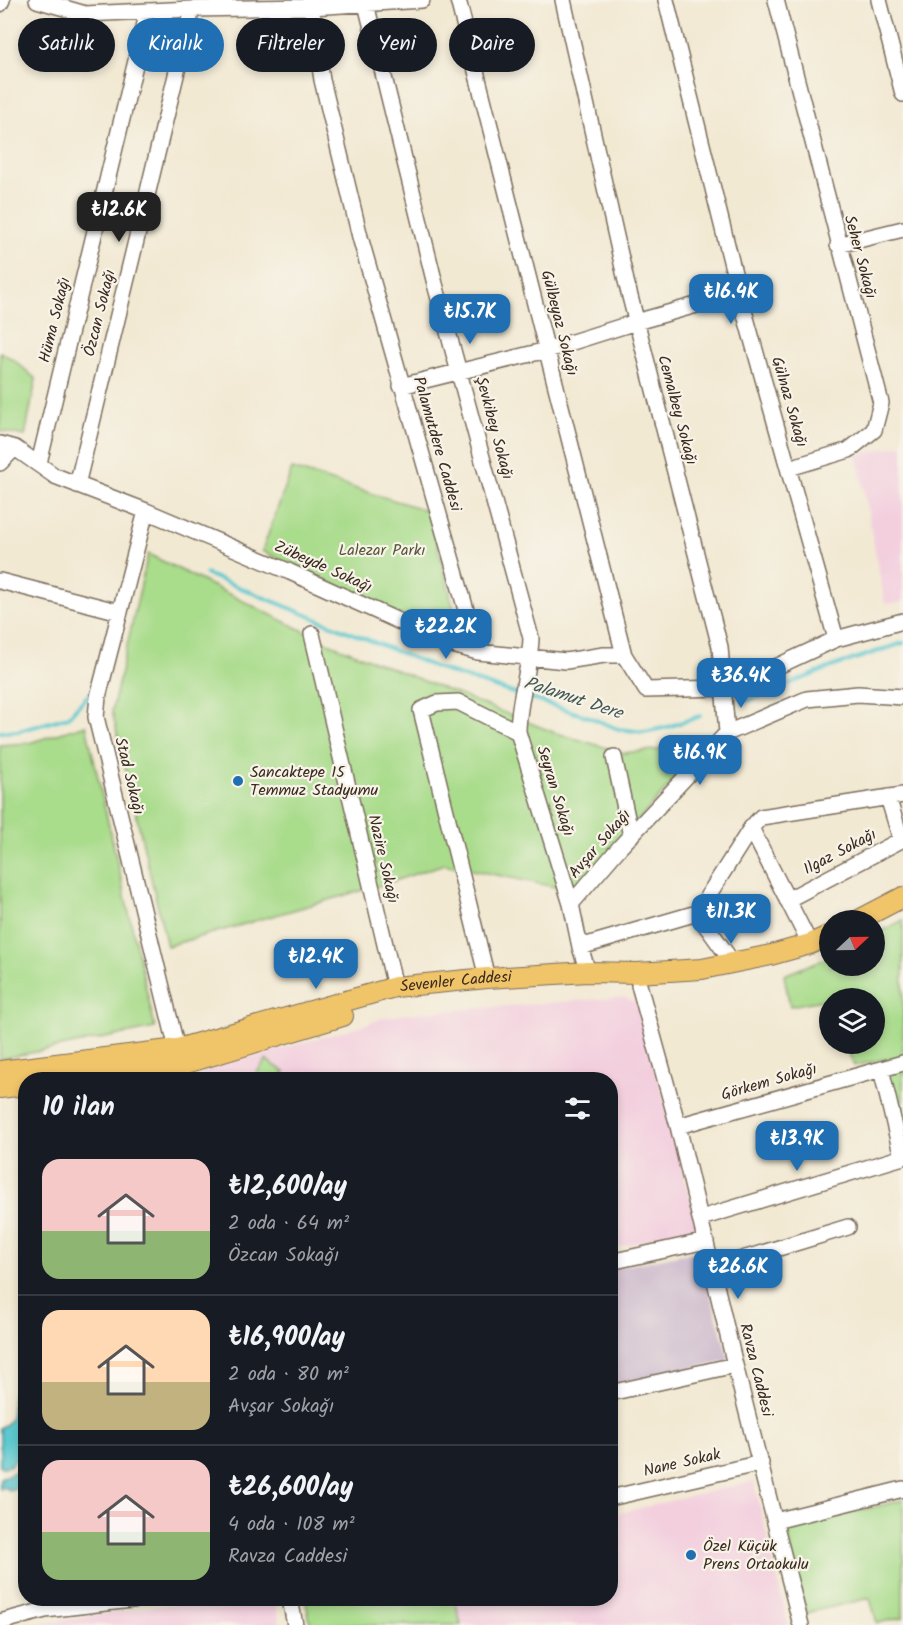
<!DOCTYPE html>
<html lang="tr">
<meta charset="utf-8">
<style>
:root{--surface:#171b24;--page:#20242c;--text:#f1f3f6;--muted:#9ea1a6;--line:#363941;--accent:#1f6fb2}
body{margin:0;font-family:Kalam,sans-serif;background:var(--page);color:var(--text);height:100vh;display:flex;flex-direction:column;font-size:22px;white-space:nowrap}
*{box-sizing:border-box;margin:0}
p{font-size:20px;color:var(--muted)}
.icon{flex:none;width:33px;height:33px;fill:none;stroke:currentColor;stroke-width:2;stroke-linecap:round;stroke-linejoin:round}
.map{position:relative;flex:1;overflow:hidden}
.side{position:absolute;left:18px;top:1072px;width:600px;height:534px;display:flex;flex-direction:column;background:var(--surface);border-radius:24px;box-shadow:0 3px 9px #0003}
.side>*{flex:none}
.hud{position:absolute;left:18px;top:18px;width:600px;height:54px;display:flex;gap:12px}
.needle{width:39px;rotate:68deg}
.controls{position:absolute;left:819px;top:910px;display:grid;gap:12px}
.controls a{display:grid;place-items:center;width:66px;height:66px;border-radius:50%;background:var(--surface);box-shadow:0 3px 9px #0003;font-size:30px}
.price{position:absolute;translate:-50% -51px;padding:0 14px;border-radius:12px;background:var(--accent);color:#fff;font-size:20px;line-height:39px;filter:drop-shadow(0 2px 3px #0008)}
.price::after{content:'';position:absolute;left:50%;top:36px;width:18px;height:14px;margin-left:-9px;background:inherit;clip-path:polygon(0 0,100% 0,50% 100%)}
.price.active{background:#222;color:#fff}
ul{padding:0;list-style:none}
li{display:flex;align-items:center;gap:18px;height:150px;padding:0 24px}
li+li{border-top:2px solid var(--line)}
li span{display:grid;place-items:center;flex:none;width:168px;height:120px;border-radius:18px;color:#555}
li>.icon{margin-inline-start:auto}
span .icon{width:72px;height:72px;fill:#fffc;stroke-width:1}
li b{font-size:26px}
h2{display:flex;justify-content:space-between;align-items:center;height:72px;padding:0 24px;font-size:26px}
.chip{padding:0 21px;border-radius:27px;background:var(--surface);box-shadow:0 3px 9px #0003;font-size:21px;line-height:54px}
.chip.active{background:var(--accent);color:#fff}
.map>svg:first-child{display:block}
.built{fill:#f3cfde}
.industrial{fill:#cfbdce}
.green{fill:#a9dc8b;stroke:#728354;stroke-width:1.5}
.water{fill:#5bc8cf;stroke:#4b7976;stroke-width:1.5}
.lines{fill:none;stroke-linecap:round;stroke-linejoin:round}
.stream{stroke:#5bc8cf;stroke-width:4}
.minor-casing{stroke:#7b6d5d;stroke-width:18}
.major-casing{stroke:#7b6d5d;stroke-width:22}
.minor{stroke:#fff;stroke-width:15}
.major{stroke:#f0c469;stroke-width:20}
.poi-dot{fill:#1f6fb2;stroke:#f7f3e8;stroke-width:2}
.labels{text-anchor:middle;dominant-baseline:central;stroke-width:4.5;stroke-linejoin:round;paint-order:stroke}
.street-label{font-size:16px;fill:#3b2a1e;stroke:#f7f3e8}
.park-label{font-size:16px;fill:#565639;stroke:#f7f3e8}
.poi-label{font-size:16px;fill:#3b2a1e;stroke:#f7f3e8;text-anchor:start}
.water-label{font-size:18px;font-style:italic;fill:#455953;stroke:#f7f3e8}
</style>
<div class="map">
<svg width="903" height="1625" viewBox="0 0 903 1625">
<rect width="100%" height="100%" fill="#f7f3e8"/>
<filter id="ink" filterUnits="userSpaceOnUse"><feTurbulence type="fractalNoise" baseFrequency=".0167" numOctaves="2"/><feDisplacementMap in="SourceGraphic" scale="12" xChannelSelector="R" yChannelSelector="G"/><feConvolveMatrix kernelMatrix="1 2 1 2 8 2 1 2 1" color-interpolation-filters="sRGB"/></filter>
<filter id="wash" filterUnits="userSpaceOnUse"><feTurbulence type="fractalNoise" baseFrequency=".008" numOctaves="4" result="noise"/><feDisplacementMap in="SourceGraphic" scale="24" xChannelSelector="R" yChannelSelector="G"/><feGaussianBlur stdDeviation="1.35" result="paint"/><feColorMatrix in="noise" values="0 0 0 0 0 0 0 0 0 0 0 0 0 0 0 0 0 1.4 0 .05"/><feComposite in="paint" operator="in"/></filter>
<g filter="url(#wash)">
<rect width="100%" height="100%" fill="#f2e9d3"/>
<!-- built -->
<path class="built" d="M903 445V602L885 604 857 455Z
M625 997 635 1002 641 1013 698 1228 611 1249 610 1080H198L200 1076 207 1069 353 1029 380 1019 404 1014Z
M754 1481 788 1625H461L455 1599H610L611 1515Z
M205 1599H275L280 1625H32Z"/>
<!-- industrial -->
<path class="industrial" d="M698 1251 729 1360 611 1385 610 1269Z"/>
<!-- green -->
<path class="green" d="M0 352 14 360 36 379 25 436 0 431Z
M292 469 429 511 456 618 448 633 442 635 262 551Z
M148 554 328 643 553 732 624 753 706 745 574 891 444 864 385 884 167 946 112 711Z
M86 725 155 1028 0 1059V745L29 743Z
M903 920V1142L885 1059 854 1066 845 1044H874V999H830L829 1003 828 999 790 1006 784 975 829 957 830 966H874L875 935Z
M266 1060 285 1072 276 1080H259L254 1076Z
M903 1500V1618L877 1623 870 1598 806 1613 786 1529Z
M305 1599H455L461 1625H311Z"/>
<!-- water -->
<path class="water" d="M22 1384C25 1397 29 1420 26 1433 22 1444 17 1472 0 1466V1428C18 1418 9 1409 13 1392Z
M25 1454V1478L16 1488 9 1490 4 1487 0 1489V1478C16 1474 20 1469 25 1454Z"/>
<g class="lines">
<!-- stream -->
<path class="stream" d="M206 574 445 671 519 695
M526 697 589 717 618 729 644 732 668 727 700 716
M748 701 834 666 903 643
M0 732 19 731 68 717 90 693"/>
</g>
</g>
<g filter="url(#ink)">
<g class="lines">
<defs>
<path id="minor" d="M37 0 85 14 192 9 311 7 422 0
M310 0 322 80 360 237 478 652
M458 0 624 655
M563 0 626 281 720 647 727 733
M666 0 739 293 836 639
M776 0 881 403 874 430 849 450 789 468
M879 0 903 94
M0 4 2 0
M366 4 435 284 531 638C530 670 518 700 518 732L571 904
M838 245 903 229
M401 386 547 350 636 322 739 293
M0 444 15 448 55 476 146 511 290 572 449 644 478 652 566 661 604 655H624L646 690 723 688 737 685 836 639 903 621
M0 463 15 448
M39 463 148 11
M77 485 192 9
M146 511 98 697 96 717 177 1049
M0 581 120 612
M312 634 395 987
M614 757 631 836
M751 828 810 944
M787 900 901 840 888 797
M697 913 733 963
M580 947 697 913 751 828 761 817 903 795
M588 972 580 947 571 904 620 847 727 733 807 699 858 694 903 697
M487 978 421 710 437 703 458 702 518 732
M639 985 678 1126 735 1365 801 1625
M180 1065 183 1080
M881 1069 902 1157
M678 1126 903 1063
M701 1218 903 1157
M610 1262 706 1241
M713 1268 848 1227
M610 1393 735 1365
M610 1498 761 1463
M775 1521 903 1489
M290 1599 295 1625
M0 1622 45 1610 140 1599"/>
<g id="major">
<path d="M857 921 903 897"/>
<path id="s1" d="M0 1071 177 1049 395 987 487 978 588 972 637 973 702 969 771 955 810 944 830 935"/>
<path d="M57 1080 126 1070 180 1065 343 1016"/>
<path d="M0 1088 26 1085"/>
</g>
</defs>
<!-- minor casing -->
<use href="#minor" class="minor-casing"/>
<!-- major casing -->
<use href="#major" class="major-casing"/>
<!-- minor -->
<use href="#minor" class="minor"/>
<!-- major -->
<use href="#major" class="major"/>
</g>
</g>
<!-- markers -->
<g class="poi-dot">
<circle cx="238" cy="781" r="6"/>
<circle cx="691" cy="1555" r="6"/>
</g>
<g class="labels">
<!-- street labels -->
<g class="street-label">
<text transform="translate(860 257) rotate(75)">Seher Sokağı</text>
<text transform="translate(100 313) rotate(-76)">Özcan Sokağı</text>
<text transform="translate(55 320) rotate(-76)">Hüma Sokağı</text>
<text transform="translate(559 323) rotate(76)">Gülbeyaz Sokağı</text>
<text transform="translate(789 402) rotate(74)">Gülnaz Sokağı</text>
<text transform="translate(677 410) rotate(75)">Cemalbey Sokağı</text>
<text transform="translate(494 428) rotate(75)">Şevkibey Sokağı</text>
<text transform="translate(437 444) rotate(74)">Palamutdere Caddesi</text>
<text transform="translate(323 567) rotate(24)">Zübeyde Sokağı</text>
<text transform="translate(129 776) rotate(76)">Stad Sokağı</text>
<text transform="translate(555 791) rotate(73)">Seyran Sokağı</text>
<text transform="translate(600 844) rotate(-49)">Avşar Sokağı</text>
<text transform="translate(840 852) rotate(-28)">Ilgaz Sokağı</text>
<text transform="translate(383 859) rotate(77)">Nazire Sokağı</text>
<text stroke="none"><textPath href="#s1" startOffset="466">Sevenler Caddesi</textPath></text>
<text transform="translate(769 1082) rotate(-16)">Görkem Sokağı</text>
<text transform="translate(756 1370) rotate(76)">Ravza Caddesi</text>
<text transform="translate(682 1463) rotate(-13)">Nane Sokak</text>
</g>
<!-- park labels -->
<g class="park-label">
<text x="382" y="550">Lalezar Parkı</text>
</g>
<!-- poi labels -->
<g class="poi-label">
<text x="250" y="772">Sancaktepe 15<tspan x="250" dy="18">Temmuz Stadyumu</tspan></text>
<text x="703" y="1546">Özel Küçük<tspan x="703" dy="18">Prens Ortaokulu</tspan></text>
</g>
<!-- water labels -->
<g class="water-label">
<text transform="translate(573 699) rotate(18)">Palamut Dere</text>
</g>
</g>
</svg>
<div class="controls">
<a><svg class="needle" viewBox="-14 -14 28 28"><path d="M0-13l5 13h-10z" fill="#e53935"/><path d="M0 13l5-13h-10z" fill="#9ea1a6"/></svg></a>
<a><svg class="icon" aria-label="layers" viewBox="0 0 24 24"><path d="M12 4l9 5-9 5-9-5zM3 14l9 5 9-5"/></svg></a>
</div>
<b class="price active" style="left:119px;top:243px">₺12.6K</b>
<b class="price" style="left:731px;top:325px">₺16.4K</b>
<b class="price" style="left:470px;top:345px">₺15.7K</b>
<b class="price" style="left:446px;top:660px">₺22.2K</b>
<b class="price" style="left:741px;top:709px">₺36.4K</b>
<b class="price" style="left:700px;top:786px">₺16.9K</b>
<b class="price" style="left:731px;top:945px">₺11.3K</b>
<b class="price" style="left:316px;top:990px">₺12.4K</b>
<b class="price" style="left:797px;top:1172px">₺13.9K</b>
<b class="price" style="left:738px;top:1300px">₺26.6K</b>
<div class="hud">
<a class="chip">Satılık</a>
<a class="chip active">Kiralık</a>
<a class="chip">Filtreler</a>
<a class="chip">Yeni</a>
<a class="chip">Daire</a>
</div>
<section class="side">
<h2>10 ilan<svg class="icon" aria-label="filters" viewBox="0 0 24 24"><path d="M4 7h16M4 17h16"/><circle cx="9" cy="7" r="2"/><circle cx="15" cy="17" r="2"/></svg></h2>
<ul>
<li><span style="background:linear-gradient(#f6c9c9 60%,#8fb573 0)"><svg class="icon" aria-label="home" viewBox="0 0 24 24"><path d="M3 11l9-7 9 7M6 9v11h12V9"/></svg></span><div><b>₺12,600/ay</b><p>2 oda · 64 m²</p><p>Özcan Sokağı</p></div></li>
<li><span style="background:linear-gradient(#ffd9b3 60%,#c2b280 0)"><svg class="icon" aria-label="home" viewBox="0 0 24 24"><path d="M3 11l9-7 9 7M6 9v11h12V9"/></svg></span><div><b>₺16,900/ay</b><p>2 oda · 80 m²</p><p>Avşar Sokağı</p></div></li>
<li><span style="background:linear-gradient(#f6c9c9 60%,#8fb573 0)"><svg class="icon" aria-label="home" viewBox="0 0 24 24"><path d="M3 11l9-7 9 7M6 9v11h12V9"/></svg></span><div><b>₺26,600/ay</b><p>4 oda · 108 m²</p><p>Ravza Caddesi</p></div></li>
</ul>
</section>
</div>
